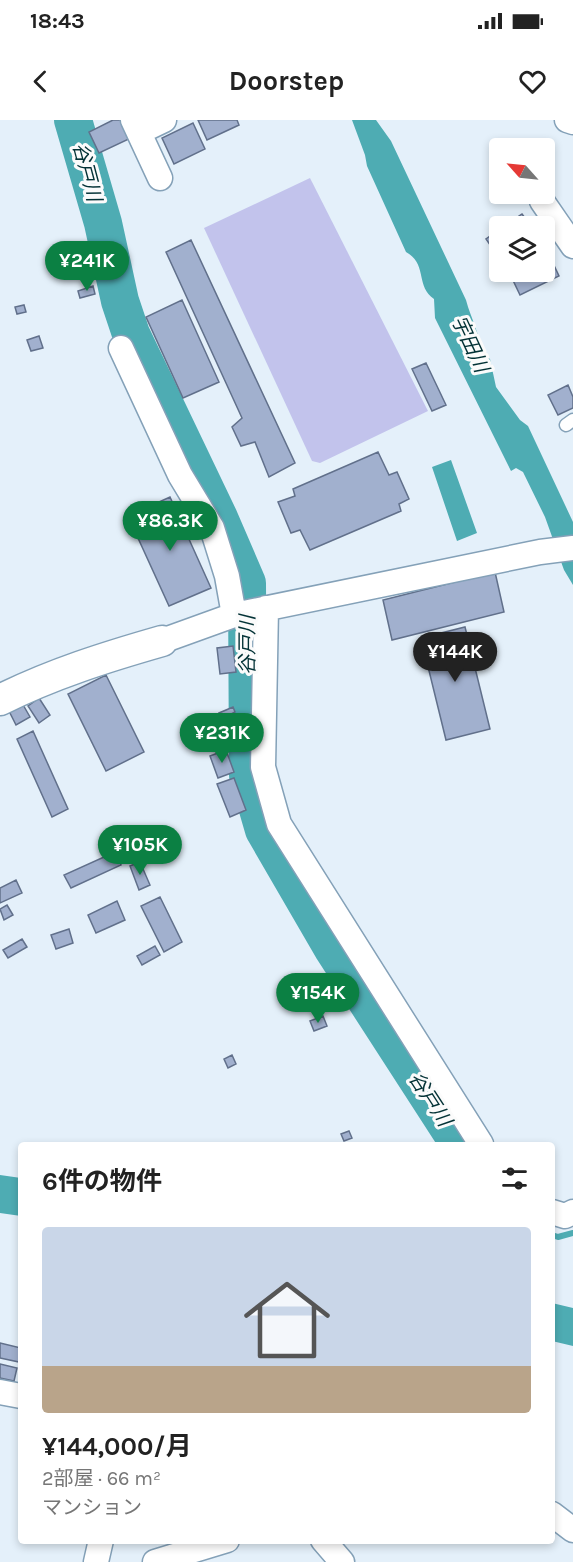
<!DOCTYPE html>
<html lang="ja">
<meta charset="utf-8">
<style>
:root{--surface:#fff;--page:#f2f2f2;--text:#222;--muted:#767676;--line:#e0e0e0;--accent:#0b8043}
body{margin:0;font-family:Karla,"Noto Sans JP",sans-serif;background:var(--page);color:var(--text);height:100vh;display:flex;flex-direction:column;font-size:22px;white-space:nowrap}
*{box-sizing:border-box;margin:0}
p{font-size:20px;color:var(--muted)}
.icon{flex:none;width:33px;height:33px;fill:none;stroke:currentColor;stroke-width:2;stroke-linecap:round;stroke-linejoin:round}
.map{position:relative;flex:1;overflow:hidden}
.sheet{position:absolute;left:18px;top:1022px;width:537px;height:402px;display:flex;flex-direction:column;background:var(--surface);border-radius:6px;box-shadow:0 3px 9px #0003}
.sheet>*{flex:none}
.needle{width:39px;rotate:297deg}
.tools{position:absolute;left:489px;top:18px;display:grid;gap:12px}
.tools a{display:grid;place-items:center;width:66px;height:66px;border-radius:6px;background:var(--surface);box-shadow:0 3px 9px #0003;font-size:30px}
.price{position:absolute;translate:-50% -51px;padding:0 14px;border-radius:21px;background:var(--accent);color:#fff;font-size:20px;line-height:39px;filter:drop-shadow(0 2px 3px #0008)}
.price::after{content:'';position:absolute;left:50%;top:36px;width:18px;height:14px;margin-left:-9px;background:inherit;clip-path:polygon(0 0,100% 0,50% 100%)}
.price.on{background:#222;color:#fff}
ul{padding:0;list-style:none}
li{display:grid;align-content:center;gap:12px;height:318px;padding:0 24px}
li+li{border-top:2px solid var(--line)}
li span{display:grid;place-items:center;height:186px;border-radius:6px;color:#555}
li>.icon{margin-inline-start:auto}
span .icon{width:108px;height:108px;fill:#fffc;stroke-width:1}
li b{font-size:26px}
h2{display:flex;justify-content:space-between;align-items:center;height:72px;padding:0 24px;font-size:26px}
.status{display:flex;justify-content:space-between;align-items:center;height:42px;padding:0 30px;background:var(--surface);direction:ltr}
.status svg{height:16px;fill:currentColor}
header{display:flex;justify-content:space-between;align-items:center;height:78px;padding:0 24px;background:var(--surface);font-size:27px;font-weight:700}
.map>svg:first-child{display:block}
.green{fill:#c2c3ec}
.water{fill:#4eacb3}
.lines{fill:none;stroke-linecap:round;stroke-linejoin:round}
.stream{stroke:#4eacb3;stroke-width:6}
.river{stroke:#4eacb3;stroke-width:38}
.building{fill:#a1b0ce;stroke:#61708b;stroke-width:1.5}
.service-casing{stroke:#84a1b8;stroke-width:15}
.minor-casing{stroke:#84a1b8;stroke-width:27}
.tertiary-casing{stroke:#84a1b8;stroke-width:33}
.service{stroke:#fff;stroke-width:12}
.minor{stroke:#fff;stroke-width:24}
.tertiary{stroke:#fff;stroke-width:30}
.labels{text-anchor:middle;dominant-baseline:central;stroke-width:6;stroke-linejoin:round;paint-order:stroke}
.water-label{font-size:20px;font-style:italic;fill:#033236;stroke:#fbfbfb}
</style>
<div class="status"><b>18:43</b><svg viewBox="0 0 49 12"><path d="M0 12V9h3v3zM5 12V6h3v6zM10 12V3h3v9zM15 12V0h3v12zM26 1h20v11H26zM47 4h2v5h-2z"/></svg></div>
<header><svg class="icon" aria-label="back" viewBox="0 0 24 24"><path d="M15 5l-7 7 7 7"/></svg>Doorstep<svg class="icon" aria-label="heart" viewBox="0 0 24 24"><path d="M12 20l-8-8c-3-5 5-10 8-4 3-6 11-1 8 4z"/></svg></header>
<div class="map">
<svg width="573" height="1442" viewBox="0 0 573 1442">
<rect width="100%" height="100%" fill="#e4f0fa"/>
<!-- green -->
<path class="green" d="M310 58 428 291 320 343 312 341 204 108Z"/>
<!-- water -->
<path class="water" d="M352 0H376L391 21 466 180C471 199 480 213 481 233L490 239 496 267 520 300 528 306 573 402V465L564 450 545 397 523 352 516 348 511 351 435 198 434 179C415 166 428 144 406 132L367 46 365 35Z
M451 340 477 413 457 421 432 347Z
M0 1055 21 1058V1096L0 1093Z
M552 1183 573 1188V1226L552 1221Z"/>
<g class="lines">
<!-- stream -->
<path class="stream" d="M552 1115 558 1117 573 1113"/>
<!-- river -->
<path class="river" d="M73 0 103 103 120 181 131 214 219 398 247 463 248 655 264 710 333 829 459 1024"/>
</g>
<!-- building -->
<path class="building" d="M113 0H123L131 18 99 33 89 12Z
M198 0H237L239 5 207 20Z
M193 3 205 29 174 44 162 18Z
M522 94 531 106H504Z
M500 109V133L497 135 486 119Z
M191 120 295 343 269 357 255 322 241 326 232 307 242 298 166 132Z
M550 137 559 156 520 175 511 156 520 152H544V140Z
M93 166 95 174 80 178 78 171Z
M182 180 219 262 183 278 146 197Z
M24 185 26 192 17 194 15 187Z
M39 216 43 228 31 231 27 220Z
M426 243 446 285 432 291 412 249Z
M568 265 573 277V288L558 295 548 275Z
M378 332 389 355 397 352 409 379 399 384 401 391 310 430 300 410 291 413 278 382 295 376 293 369Z
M170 377 211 468 169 486 128 396Z
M495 452 504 492 392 520 383 480Z
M465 507 490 609 446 620 421 518Z
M233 526 236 552 220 554 217 528Z
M106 555 144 632 106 651 68 574Z
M39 578 50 595 39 603 28 586Z
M22 583 30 597 16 605 9 591Z
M233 587 235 592 222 599 219 593Z
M218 607 224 621 214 625 208 611Z
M33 611 68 689 52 697 17 619Z
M226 630 234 652 218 658 210 636Z
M234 658 246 690 230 697 217 664Z
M115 732 121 745 71 768 64 755Z
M140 742 150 765 139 770 130 746Z
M16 760 22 773 0 783V768Z
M160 777 182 822 164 832 141 786Z
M117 781 125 800 96 813 88 795Z
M7 785 13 795 4 800 0 789Z
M69 809 73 823 56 829 51 815Z
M22 819 27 827 8 838 3 830Z
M155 826 160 835 142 845 137 836Z
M323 896 327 906 314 911 310 901Z
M232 935 236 944 228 948 224 939Z
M349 1011 352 1018 344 1021 341 1014Z
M0 1223 21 1228 19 1242 0 1238Z
M0 1244 17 1248 14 1261 0 1258Z"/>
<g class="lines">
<defs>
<path id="service" d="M566 305 573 300"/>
<path id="minor" d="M133 0 160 58
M567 0 573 2
M139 12 164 0
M542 81 573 126
M121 228 180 355 212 408 227 456 234 495
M266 488 263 647 279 704 481 1024
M162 521 234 495 540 432 573 428
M552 1092 565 1096 573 1092
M0 1272 21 1276
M552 1394 573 1410
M323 1420 342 1442
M96 1442 101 1420
M155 1442 227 1420"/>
<path id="tertiary" d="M0 580C52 554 106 537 162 521"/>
</defs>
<!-- service casing -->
<use href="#service" class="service-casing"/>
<!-- minor casing -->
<use href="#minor" class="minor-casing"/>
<!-- tertiary casing -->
<use href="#tertiary" class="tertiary-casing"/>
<!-- service -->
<use href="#service" class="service"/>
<!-- minor -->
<use href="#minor" class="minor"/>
<!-- tertiary -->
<use href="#tertiary" class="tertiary"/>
</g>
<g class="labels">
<!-- water labels -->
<g class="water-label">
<text transform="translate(87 52) rotate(75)">谷戸川</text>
<text transform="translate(470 224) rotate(65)">宇田川</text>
<text transform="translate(247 525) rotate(-90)">谷戸川</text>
<text transform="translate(430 979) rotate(57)">谷戸川</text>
</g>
</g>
</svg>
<div class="tools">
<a><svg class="needle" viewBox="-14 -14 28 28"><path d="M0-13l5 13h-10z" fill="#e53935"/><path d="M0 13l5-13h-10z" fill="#767676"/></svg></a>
<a><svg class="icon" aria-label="layers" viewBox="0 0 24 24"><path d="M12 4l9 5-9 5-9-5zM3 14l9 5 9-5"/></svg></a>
</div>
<b class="price" style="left:87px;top:172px">¥241K</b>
<b class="price" style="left:170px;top:432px">¥86.3K</b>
<b class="price on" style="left:455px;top:563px">¥144K</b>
<b class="price" style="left:222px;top:644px">¥231K</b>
<b class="price" style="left:140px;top:756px">¥105K</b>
<b class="price" style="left:318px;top:904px">¥154K</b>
<section class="sheet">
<h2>6件の物件<svg class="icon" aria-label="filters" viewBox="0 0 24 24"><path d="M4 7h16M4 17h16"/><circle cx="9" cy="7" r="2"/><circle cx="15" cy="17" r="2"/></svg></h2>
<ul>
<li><span style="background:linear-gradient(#c9d6e8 75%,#b9a48a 0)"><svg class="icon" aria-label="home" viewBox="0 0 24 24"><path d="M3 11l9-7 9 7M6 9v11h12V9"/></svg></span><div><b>¥144,000/月</b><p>2部屋 · 66 m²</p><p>マンション</p></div></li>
</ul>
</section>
</div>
